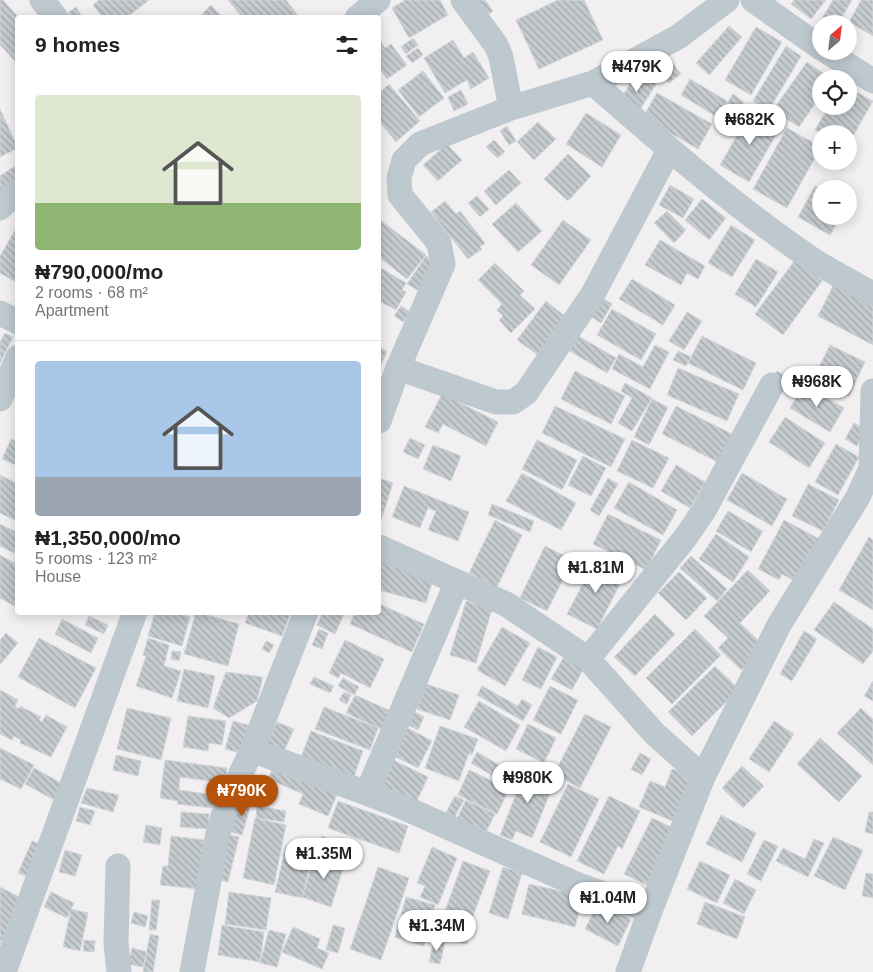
<!DOCTYPE html>
<meta charset="utf-8">
<style>
:root{--surface:#fff;--page:#f2f2f2;--text:#222;--muted:#767676;--line:#e0e0e0;--accent:#b45309}
body{margin:0;font-family:Arial,sans-serif;background:var(--page);color:var(--text);height:100vh;display:flex;flex-direction:column;font-size:19px;white-space:nowrap}
*{box-sizing:border-box;margin:0}
p{font-size:16px;color:var(--muted)}
.icon{flex:none;width:28px;height:28px;fill:none;stroke:currentColor;stroke-width:2;stroke-linecap:round;stroke-linejoin:round}
.map{position:relative;flex:1;overflow:hidden}
.side{position:absolute;left:15px;top:15px;width:366px;height:600px;display:flex;flex-direction:column;background:var(--surface);border-radius:5px;box-shadow:0 2px 12px #0003}
.side>*{flex:none}
.needle{width:32px;rotate:28deg}
.tools{position:absolute;left:812px;top:15px;display:grid;gap:10px}
.tools a{display:grid;place-items:center;width:45px;height:45px;border-radius:50%;background:var(--surface);box-shadow:0 2px 12px #0003;font-size:25px}
.price{position:absolute;translate:-50% -42px;padding:0 11px;border-radius:18px;background:#fff;color:#222;font-size:16px;line-height:32px;filter:drop-shadow(0 1px 2px #0008)}
.price::after{content:'';position:absolute;left:50%;top:30px;width:15px;height:11px;margin-left:-8px;background:inherit;clip-path:polygon(0 0,100% 0,50% 100%)}
.price.current{background:var(--accent);color:#fff}
ul{padding:0;list-style:none}
li{display:grid;align-content:center;gap:10px;height:265px;padding:0 20px}
li+li{border-top:1px solid var(--line)}
li span{display:grid;place-items:center;height:155px;border-radius:5px;color:#555}
li>.icon{margin-inline-start:auto}
span .icon{width:90px;height:90px;fill:#fffc;stroke-width:1}
li b{font-size:21px}
h2{display:flex;justify-content:space-between;align-items:center;height:60px;padding:0 20px;font-size:21px}
.map>svg:first-child{display:block}
.building{fill:url(#building-back-hatch);stroke:#d3d6db}
.lines{fill:none;stroke-linecap:round;stroke-linejoin:round}
.minor{stroke:#bdc8cf;stroke-width:25}
</style>
<div class="map">
<svg width="873" height="972" viewBox="0 0 873 972">
<defs>
<pattern id="building-back-hatch" width="6" height="6" patternUnits="userSpaceOnUse" patternTransform="scale(1.25)"><rect width="6" height="6" fill="#c6cbcf"/><path d="M-1 5l2 2M0 0l6 6M5-1l2 2" fill="none" stroke="#a3a8ab"/></pattern>
</defs>
<rect width="100%" height="100%" fill="#f2eff0"/>
<!-- building -->
<path class="building" d="M0 0H3L19 18 18 64 0 45Z
M99 0H149L126 18H103L93 5Z
M228 0H286L300 18H243Z
M405 0H440L448 15 409 38 392 8Z
M466 0H485L493 11 481 20Z
M558 0H584L603 40 539 69 516 20Z
M794 0H826L811 19 791 4Z
M833 0H852L838 24H821V27L818 25Z
M861 0H873V36L849 22Z
M211 5 223 18H205L202 14Z
M76 7 83 18H71L68 13Z
M729 26 742 37 709 75 696 63Z
M756 27 782 42 751 95 725 80Z
M413 38 418 45 406 54 401 47Z
M379 39 385 48 391 44 407 65 387 79 379 68Z
M453 40 464 58 473 52 489 78 471 89 467 80 445 93 424 58Z
M786 46 801 56 769 110 753 101Z
M418 48 423 55 412 63 406 56Z
M670 60 681 74 669 83 658 69Z
M807 62 832 79H821V95L799 127 773 110Z
M423 71 444 98 419 117 398 90Z
M637 72 656 84 638 113 619 102Z
M690 79 727 101 717 117 681 95Z
M389 84 420 121 396 142 379 121V93Z
M849 88 873 101 849 143V134H821L815 130 829 106H849Z
M461 90 468 104 454 111 448 97Z
M657 93 712 124 698 149 643 117Z
M733 94 744 102 731 121 720 114Z
M0 109 18 148 0 157Z
M751 111 780 128 749 182 720 165Z
M586 113 621 135 602 167 566 144Z
M538 122 556 139 534 160 517 142Z
M507 126 516 141 509 145 500 131Z
M787 128 821 147 787 208 753 189Z
M494 140 505 152 497 158 486 147Z
M447 144 462 160 438 181 423 165Z
M568 154 591 176 568 201 544 179Z
M18 164V183L0 196V176Z
M509 170 521 183 496 205 484 191Z
M670 185 694 199 683 218 659 205Z
M815 186 821 190V216H841L830 235 798 217Z
M477 196 489 209 480 217 468 203Z
M702 199 726 218 709 240 685 220Z
M445 201 456 214 460 211 485 243 480 247 482 249 468 259 431 212Z
M516 203 542 231 518 252 492 224Z
M667 211 686 230 674 243 654 223Z
M379 219 426 255 407 279 379 257Z
M563 220 591 240 559 285 531 265Z
M18 225V283L0 273V256Z
M731 225 755 240 732 277 708 263Z
M660 240 705 266 698 279 687 273 681 285 645 265Z
M426 256 437 263 419 291 407 284Z
M756 259 778 272 756 307 735 294Z
M795 260 822 281 783 335 755 314Z
M495 263 524 291 520 295 535 309 511 333 499 320 503 316 497 310 502 304 478 280Z
M379 267 406 283 402 290 406 292 396 310 379 301Z
M632 279 675 305 663 325 619 299Z
M833 286 873 307V345L818 316Z
M598 295 612 304 601 323 587 314Z
M546 301 566 317 538 355 517 340Z
M401 306 410 312 403 322 394 316Z
M612 309 656 334 641 360 597 335Z
M687 312 702 321 684 350 669 341Z
M5 333 13 337 0 363V342Z
M575 334 616 358 607 373 566 349Z
M702 336 756 363 743 390 688 363Z
M655 345 669 352 650 389 612 369 619 354 643 367Z
M830 345 865 362 849 396 813 379Z
M379 347 387 351 379 370Z
M678 351 691 357 686 366 673 360Z
M678 368 739 394 727 421 667 395Z
M575 371 625 396 611 424 561 399Z
M777 371 796 383 790 392 771 380Z
M625 383 652 398 632 431 618 423 632 398 621 391Z
M804 385 844 408 830 432 790 408Z
M442 394 498 422 486 446 443 424 438 433 425 427Z
M652 399 668 407 649 445 634 437Z
M555 406 625 439 611 467 542 433Z
M676 406 732 434 718 462 662 434Z
M785 417 825 443 809 468 769 442Z
M854 423 866 430 857 446 845 439Z
M410 438 425 445 418 459 403 452Z
M11 439 18 442V466L2 459Z
M537 440 577 460 562 490 522 469Z
M632 440 669 458 653 488 617 471Z
M836 444 859 457 838 495 815 482Z
M433 445 461 456 451 481 423 469Z
M583 456 606 468 591 496 568 485Z
M676 465 705 482 690 508 661 491Z
M522 473 576 503 561 530 506 501Z
M742 473 787 499 772 526 727 500Z
M0 475 18 484V522L0 513Z
M379 478 393 483 379 526Z
M608 478 618 484 599 516 590 510Z
M629 482 677 510 663 535 614 508Z
M808 484 839 500 823 531 792 516Z
M404 486 469 512 458 541 428 530 436 511 428 508 420 528 392 517Z
M492 504 534 521 530 532 488 515Z
M728 511 763 531 751 552 716 531Z
M608 514 661 540 646 570 593 544Z
M495 520 522 535 497 587 469 573Z
M784 520 821 540 798 583 782 574 779 580 758 569Z
M0 524 18 533V555L0 546Z
M716 534 749 557 733 582 699 559Z
M869 537 873 540V610L839 590Z
M545 546 573 560 547 611 520 598Z
M0 555 18 565V608L0 598Z
M379 556 435 573 426 603 379 590Z
M691 556 727 589 717 601 680 568Z
M596 559 625 574 597 629 567 614Z
M748 570 770 591 740 623 764 646 741 670 718 648 728 638 704 616Z
M679 572 707 598 686 620 658 593Z
M466 601 492 609 476 663 450 655Z
M834 602 873 629V651L863 664 814 630Z
M379 604 424 624 412 652 350 624 355 612H379Z
M155 612H175L190 617 182 646 148 636Z
M196 612 239 624 228 666 184 654Z
M249 612H291L282 636 245 623Z
M323 612H345L335 634 317 625Z
M655 614 675 634 635 676 614 657Z
M89 616 108 625 104 634 85 625Z
M62 619 98 638 91 653 55 634Z
M502 627 530 643 505 686 477 670Z
M319 629 328 633 322 649 312 645Z
M695 629 721 655 672 704 646 678Z
M804 631 817 639 792 681 780 674Z
M6 633 18 643 0 665V640Z
M39 638 96 668 75 708 18 677Z
M148 638 169 645 164 666 181 671 172 698 136 686 146 656 143 655Z
M345 640 384 659 370 688 341 673 338 678 329 673Z
M266 641 274 645 269 653 262 649Z
M538 647 557 657 541 689 522 680Z
M172 651 181 652 179 661 171 659Z
M565 655 585 666 572 690 551 679Z
M715 666 739 689 692 736 668 712Z
M184 669 215 676 208 708 177 701Z
M226 672 263 677 257 701 229 718 213 708Z
M314 677 334 686 330 693 310 684Z
M343 678 359 687 354 695 338 686Z
M873 681V701L864 696Z
M426 684 459 695 450 720 417 709Z
M482 686 518 706 522 699 532 705 523 721 477 695Z
M550 686 578 700 561 734 533 720Z
M0 690 18 700 15 706 19 709 20 706 41 717 39 720 42 722 46 715 67 727 51 757 20 743 21 740 14 736 12 740 0 734Z
M344 692 351 695 347 704 339 700Z
M355 695 393 712 385 731 346 713Z
M479 701 520 725 506 751 464 727Z
M324 707 378 728 370 750 315 729Z
M127 708 171 718 161 760 117 749Z
M861 708 873 719V765L837 733Z
M411 710 424 717 418 730 404 723Z
M585 714 611 727 580 788 554 774Z
M188 716 226 721 222 745 209 743 208 751 183 747Z
M233 721 248 725 241 753 225 749Z
M774 721 794 734 769 772 749 759Z
M277 722 294 729 279 762 262 755Z
M528 724 556 738 544 763 516 749Z
M402 725 432 741 418 768 388 753Z
M440 726 478 739 472 755 469 753 459 781 425 768Z
M311 731 363 751 351 785 298 765Z
M820 738 862 776 839 802 797 764Z
M0 748 34 765 21 789 0 779Z
M477 752 513 773 507 784 471 763Z
M640 753 651 759 642 775 631 769Z
M116 755 141 761 138 776 113 770Z
M391 759 428 777 415 805 378 787Z
M165 760 227 768 225 783 180 777 179 790 214 795 212 808 177 804 178 801 160 798Z
M275 763 339 790 328 816 299 804 303 794 268 779Z
M527 766 556 778 532 838 516 831 512 840 500 835Z
M742 766 764 786 743 808 722 788Z
M34 768 63 784 54 800 25 784Z
M672 769 693 777 675 822 639 807 650 781 665 787Z
M469 770 509 789 497 814 458 795Z
M568 784 599 799 571 857 540 842Z
M87 788 119 795 113 812 81 803Z
M455 796 464 800 450 825 442 820Z
M609 796 640 811 622 849 618 846 604 874 577 861Z
M241 798 252 801 242 835 231 832Z
M466 800 495 814 482 840 453 826Z
M338 801 408 826 399 853 328 828Z
M257 806 286 811 284 822 256 818Z
M80 807 95 811 90 825 76 821Z
M181 812 209 814 208 829 180 827Z
M869 812H873V834L865 832Z
M721 815 756 833 742 862 706 844Z
M255 818 286 825 274 885 243 878Z
M652 818 677 830 649 886 624 874Z
M146 825 162 828 160 845 143 842Z
M227 834 239 837 228 882 216 879Z
M171 836 204 840 199 889 160 885 163 866H168Z
M322 836 351 848 346 858 318 846Z
M833 837 863 850 845 890 814 876Z
M814 839 824 843 808 877 776 861 783 848 805 859Z
M764 840 778 846 761 881 747 874Z
M32 841 47 847 33 879 18 873Z
M286 846 313 853 302 898 275 892Z
M432 847 457 858 438 905 420 897 425 886 417 883Z
M65 850 82 855 75 876 59 872Z
M316 853 345 862 331 907 302 897Z
M463 861 490 871 471 921 445 911Z
M700 861 730 875 717 903 687 889Z
M378 867 409 878 381 960 350 949Z
M503 867 522 873 508 919 489 913Z
M866 873 873 874V898L862 896Z
M735 879 756 890 744 914 723 903Z
M529 884 583 896 575 927 522 914Z
M0 887 23 899 0 944Z
M51 892 74 903 67 918 44 907Z
M229 892 271 898 266 930 225 924Z
M406 897 435 905 424 946 395 937Z
M152 900H160L156 930H149Z
M705 902 745 917 737 939 697 924Z
M598 903 631 919 618 946 585 929Z
M71 909 88 913 80 951 63 947Z
M134 912 148 916 145 927 131 923Z
M449 920 470 924 467 944 446 940Z
M222 925 264 932 260 962 218 955Z
M333 925 345 928 338 953 326 950Z
M293 927 320 939 317 948 329 953 322 969 282 952Z
M269 930 286 934 277 967 260 963Z
M150 934 159 936 153 972H143Z
M84 940 95 941 94 952 83 951Z
M434 940 445 942 440 964 429 962Z
M132 948 147 952 143 967 128 964Z"/>
<g class="lines">
<!-- minor -->
<path class="minor" d="M42 0 56 18
M463 0 496 45 501 57 511 108
M753 0 821 48
M357 18 378 0
M826 51 873 81
M593 83C664 145 735 207 813 260 832 272 853 283 873 294
M0 208 18 190
M0 313 18 322
M398 368 496 402H513L526 393 593 294 669 150
M0 399 18 357
M379 421 398 368 443 264 439 243 400 195 399 178 404 160 420 144 511 108 593 83 678 37 727 0
M379 547 506 604 588 659 654 733 703 777
M588 659 685 538 703 512 772 385
M252 750 398 805 576 884 650 911
M367 793 457 582
M118 866 116 943 119 972
M4 972 135 612
M192 972 218 833 227 803 252 750 306 612
M628 972 650 911 703 777 779 625 858 497 871 468 873 391"/>
</g>
</svg>
<div class="tools">
<a><svg class="needle" viewBox="-14 -14 28 28"><path d="M0-13l5 13h-10z" fill="#e53935"/><path d="M0 13l5-13h-10z" fill="#767676"/></svg></a>
<a><svg class="icon" aria-label="locate" viewBox="0 0 24 24"><circle cx="12" cy="12" r="6"/><path d="M12 2v4M12 18v4M2 12h4M18 12h4"/></svg></a>
<a>+</a>
<a>−</a>
</div>
<b class="price" style="left:637px;top:93px">₦479K</b>
<b class="price" style="left:750px;top:146px">₦682K</b>
<b class="price" style="left:817px;top:408px">₦968K</b>
<b class="price" style="left:596px;top:594px">₦1.81M</b>
<b class="price" style="left:528px;top:804px">₦980K</b>
<b class="price current" style="left:242px;top:817px">₦790K</b>
<b class="price" style="left:324px;top:880px">₦1.35M</b>
<b class="price" style="left:608px;top:924px">₦1.04M</b>
<b class="price" style="left:437px;top:952px">₦1.34M</b>
<section class="side">
<h2>9 homes<svg class="icon" aria-label="filters" viewBox="0 0 24 24"><path d="M4 7h16M4 17h16"/><circle cx="9" cy="7" r="2"/><circle cx="15" cy="17" r="2"/></svg></h2>
<ul>
<li><span style="background:linear-gradient(#dfe7d0 70%,#8fb573 0)"><svg class="icon" aria-label="home" viewBox="0 0 24 24"><path d="M3 11l9-7 9 7M6 9v11h12V9"/></svg></span><div><b>₦790,000/mo</b><p>2 rooms · 68 m²</p><p>Apartment</p></div></li>
<li><span style="background:linear-gradient(#a9c7e8 75%,#9aa5b1 0)"><svg class="icon" aria-label="home" viewBox="0 0 24 24"><path d="M3 11l9-7 9 7M6 9v11h12V9"/></svg></span><div><b>₦1,350,000/mo</b><p>5 rooms · 123 m²</p><p>House</p></div></li>
</ul>
</section>
</div>
